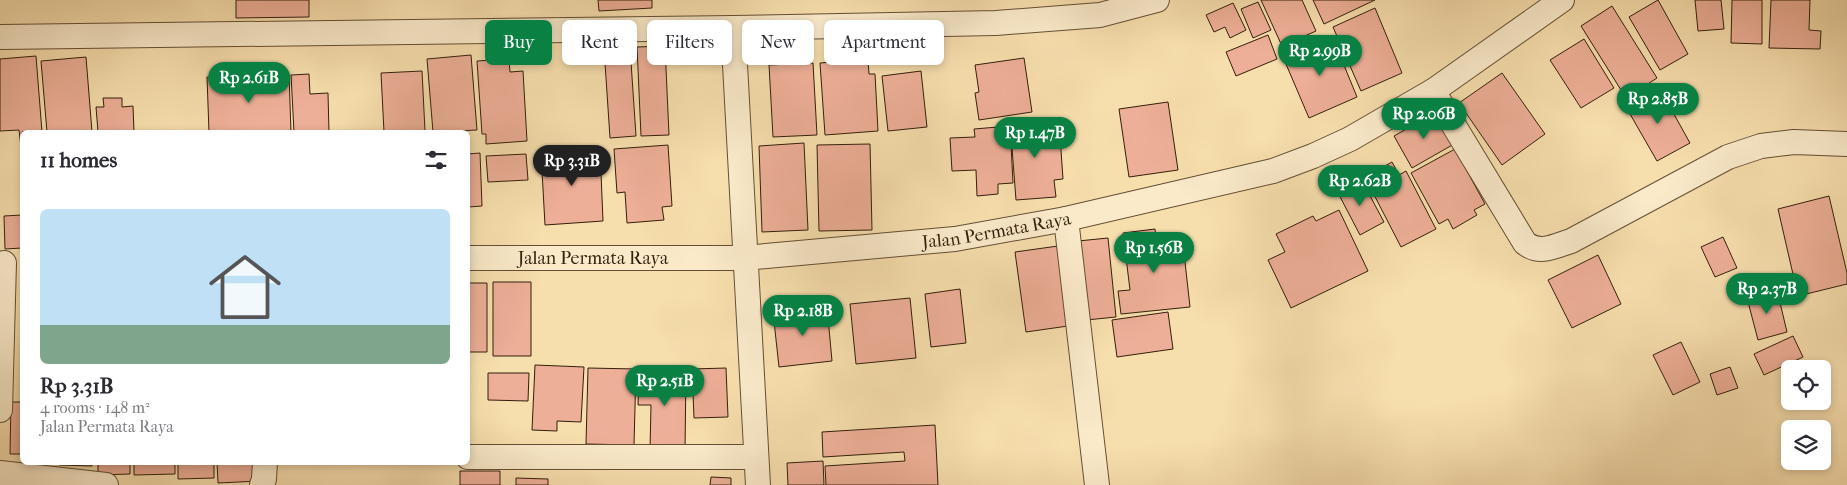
<!DOCTYPE html>
<meta charset="utf-8">
<style>
:root{--surface:#fff;--page:#f2f2f3;--text:#2b2b33;--muted:#7c7c81;--accent:#0b8043}
body{margin:0;font-family:"IM FELL French Canon",serif;background:var(--page);color:var(--text);height:100vh;display:flex;flex-direction:column;font-size:19px;white-space:nowrap}
*{box-sizing:border-box;margin:0}
p{font-size:16px;color:var(--muted)}
.icon{flex:none;width:28px;height:28px;fill:none;stroke:currentColor;stroke-width:2;stroke-linecap:round;stroke-linejoin:round}
.map{position:relative;flex:1;overflow:hidden}
.sheet{position:absolute;left:20px;top:130px;width:450px;height:335px;display:flex;flex-direction:column;background:var(--surface);border-radius:8px;box-shadow:0 2px 8px #0003}
.sheet>*{flex:none}
.guide{position:absolute;left:485px;top:20px;width:475px;height:45px;display:flex;gap:10px}
.fabs{position:absolute;left:1781px;top:360px;display:grid;gap:10px}
.fabs a{display:grid;place-items:center;width:50px;height:50px;border-radius:8px;background:var(--surface);box-shadow:0 2px 8px #0003;font-size:25px}
.price{position:absolute;translate:-50% -42px;padding:0 11px;border-radius:18px;background:var(--accent);color:#fff;font-size:16px;line-height:32px;filter:drop-shadow(0 1px 2px #0008)}
.price::after{content:'';position:absolute;left:50%;top:30px;width:15px;height:11px;margin-left:-8px;background:inherit;clip-path:polygon(0 0,100% 0,50% 100%)}
.price.selected{background:#222;color:#fff}
ul{padding:0;list-style:none}
li{display:grid;align-content:center;gap:10px;height:265px;padding:0 20px}
li span{display:grid;place-items:center;height:155px;border-radius:8px;color:#555}
li>.icon{margin-inline-start:auto}
span .icon{width:90px;height:90px;fill:#fffc;stroke-width:1}
li b{font-size:21px}
h2{display:flex;justify-content:space-between;align-items:center;height:60px;padding:0 20px;font-size:21px}
.tag{padding:0 18px;border-radius:8px;background:var(--surface);box-shadow:0 2px 8px #0003;font-size:18px;line-height:45px}
.tag.selected{background:var(--accent);color:#fff}
.map>svg:first-child{display:block}
.building{fill:#edaf97;stroke:#331f0b}
.lines{fill:none;stroke-linecap:round;stroke-linejoin:round}
.minor-casing{stroke:#644f34;stroke-width:26}
.minor{stroke:#faeaca;stroke-width:24}
.labels{text-anchor:middle;dominant-baseline:central;stroke-width:4;stroke-linejoin:round;paint-order:stroke}
.street-label{font-size:18px;fill:#331f0b;stroke:#faeaca}
</style>
<div class="map">
<svg width="1847" height="485" viewBox="0 0 1847 485">
<rect width="100%" height="100%" fill="#f7dead"/>
<filter id="stains"><feTurbulence type="fractalNoise" baseFrequency=".004" numOctaves="4"/><feColorMatrix values="0 0 0 0 .2 0 0 0 0 .09 0 0 0 0 .02 0 0 0 .5 -.17"/></filter>
<radialGradient id="worn" r=".72"><stop offset=".6" stop-color="#630" stop-opacity="0"/><stop offset="1" stop-color="#630" stop-opacity=".3"/></radialGradient>
<!-- building -->
<path class="building" d="M236 0H309V17L236 18Z
M598 0H652V8L599 11Z
M1261 0H1302L1316 31 1282 46Z
M1313 0H1375L1324 24Z
M1658 0 1688 54 1660 70 1629 17Z
M1695 0H1721L1724 29 1698 31Z
M1732 0H1762V44L1731 43Z
M1771 0H1810L1809 30 1821 31 1820 49 1769 48Z
M1258 2 1271 30 1253 38 1241 9Z
M1233 3 1246 30 1230 38 1225 27 1214 32 1206 15Z
M1612 6 1657 78 1626 98 1581 26Z
M1375 8 1402 73 1361 91 1333 27Z
M1268 35 1277 59 1236 76 1226 52Z
M1332 36 1357 97 1309 118 1283 57Z
M1584 39 1614 88 1581 108 1550 60Z
M665 46 669 135 641 136 637 47Z
M630 47 636 136 610 138 604 48Z
M471 55 477 130 433 132 427 59Z
M852 55V61L868 60 869 74H875L878 131 825 135 820 63 834 62V56Z
M36 56 42 132H22V146L21 147 19 130 0 131V59Z
M86 57 92 132H47L41 61Z
M1024 58 1032 112 979 120 975 93 979 92 975 65Z
M509 59 510 72 523 71 527 141 486 144V134H482L477 61Z
M813 63 817 135 773 137 769 65Z
M422 71 425 131 384 132 381 73Z
M921 71 927 127 888 131 882 76Z
M1502 73 1545 134 1502 165 1459 103Z
M289 74 291 132H209L207 77Z
M309 74 310 94 328 93 329 132H294L291 75Z
M1660 89 1690 143 1657 161 1626 107Z
M103 98H122V107L133 106 134 132H98L96 107H104Z
M1168 102 1178 170 1129 177 1119 109Z
M1436 112 1454 144 1412 168 1394 136Z
M1050 119 1051 137 1060 136 1063 179 1054 180 1056 197 1016 200 1010 122Z
M1010 126 1013 183 998 184V194L977 196 976 170 952 171 950 138 975 137 974 129Z
M804 143 808 230 762 232 759 146Z
M870 144 872 230 819 231 817 145Z
M668 145 672 206 662 207 664 220 627 223 625 192 617 193 614 149Z
M600 149 603 221 545 225 541 153Z
M1455 149 1485 204 1474 210 1477 215 1453 229 1448 219 1439 224 1411 173Z
M480 153 482 206 468 207V154Z
M526 154 528 180 488 182 486 156Z
M1392 162 1399 175 1406 171 1436 229 1401 247 1370 187 1379 183 1374 172Z
M1361 179 1384 222 1360 235 1337 191Z
M1829 196 1847 273V284L1798 296 1778 209Z
M1339 210 1368 271 1291 308 1268 260 1285 252 1276 234 1313 216 1316 221Z
M22 215V248L5 249 4 216Z
M1155 229 1156 238 1170 236 1171 246 1183 244 1190 307 1121 314 1118 291 1130 290 1123 233Z
M1723 237 1737 268 1715 277 1701 247Z
M1108 238 1116 317 1086 320 1078 241Z
M1058 246 1068 326 1026 332 1015 252Z
M1598 255 1621 304 1572 328 1548 280Z
M493 282H531V356H493Z
M468 283H487V352H468Z
M960 289 966 343 931 347 925 294Z
M1777 290 1787 332 1758 340 1747 298Z
M910 298 916 358 856 364 850 304Z
M827 307 832 361 779 367 773 312Z
M1168 312 1173 349 1117 357 1112 320Z
M21 335H22V390H21Z
M1793 336 1803 357 1764 375 1754 354Z
M1681 342 1700 382 1673 395 1653 355Z
M535 365 584 367 581 422 557 421V431L532 430Z
M1730 367 1738 388 1717 395 1710 374Z
M588 368 636 369 634 445 586 444Z
M726 368 728 417 694 418 692 369Z
M639 370 686 371 685 451 650 450 651 405H638Z
M488 373H529L528 401 488 400Z
M11 402H22V454H10Z
M935 425 938 485H826L825 466 905 461 904 452 823 457 822 432Z
M823 461 824 485H788L787 463Z
M59 462H92V466L59 465Z
M98 462H130V474L98 475Z
M134 462H175V474L134 475Z
M178 462H214V478L178 479Z
M217 462H259V481L218 483Z
M460 471H500V485H460Z
M711 477 731 478V485H710Z
M516 478 548 479V485H516Z"/>
<g class="lines">
<defs>
<g id="minor">
<path d="M733 28 758 485"/>
<path d="M0 37 733 28 996 23 1100 15 1157 0"/>
<path d="M1433 91 1525 243C1540 255 1555 246 1571 241L1728 157 1761 146 1794 142 1847 144"/>
<path d="M1066 219 1097 485"/>
<path id="s1" d="M468 258H744L955 239 1066 219 1273 171 1313 156 1350 139 1433 91 1562 0"/>
<path d="M0 410 4 263"/>
<path d="M468 457H755"/>
<path d="M0 473 106 485"/>
<path d="M262 485 264 479 265 462"/>
</g>
</defs>
<!-- minor casing -->
<use href="#minor" class="minor-casing"/>
<!-- minor -->
<use href="#minor" class="minor"/>
</g>
<g class="labels">
<!-- street labels -->
<g class="street-label">
<text stroke="none"><textPath href="#s1" startOffset="530">Jalan Permata Raya</textPath></text>
<text stroke="none"><textPath href="#s1" startOffset="125">Jalan Permata Raya</textPath></text>
</g>
</g>
<rect width="100%" height="100%" filter="url(#stains)"/>
<rect width="100%" height="100%" fill="url(#worn)"/>
</svg>
<div class="fabs">
<a><svg class="icon" aria-label="locate" viewBox="0 0 24 24"><circle cx="12" cy="12" r="6"/><path d="M12 2v4M12 18v4M2 12h4M18 12h4"/></svg></a>
<a><svg class="icon" aria-label="layers" viewBox="0 0 24 24"><path d="M12 4l9 5-9 5-9-5zM3 14l9 5 9-5"/></svg></a>
</div>
<b class="price" style="left:1320px;top:77px">Rp 2.99B</b>
<b class="price" style="left:249px;top:104px">Rp 2.61B</b>
<b class="price" style="left:1658px;top:125px">Rp 2.85B</b>
<b class="price" style="left:1424px;top:140px">Rp 2.06B</b>
<b class="price" style="left:1035px;top:159px">Rp 1.47B</b>
<b class="price selected" style="left:572px;top:187px">Rp 3.31B</b>
<b class="price" style="left:1360px;top:207px">Rp 2.62B</b>
<b class="price" style="left:1154px;top:274px">Rp 1.56B</b>
<b class="price" style="left:1767px;top:315px">Rp 2.37B</b>
<b class="price" style="left:803px;top:337px">Rp 2.18B</b>
<b class="price" style="left:665px;top:407px">Rp 2.51B</b>
<div class="guide">
<a class="tag selected">Buy</a>
<a class="tag">Rent</a>
<a class="tag">Filters</a>
<a class="tag">New</a>
<a class="tag">Apartment</a>
</div>
<section class="sheet">
<h2>11 homes<svg class="icon" aria-label="filters" viewBox="0 0 24 24"><path d="M4 7h16M4 17h16"/><circle cx="9" cy="7" r="2"/><circle cx="15" cy="17" r="2"/></svg></h2>
<ul>
<li><span style="background:linear-gradient(#bfe0f5 75%,#7fa58c 0)"><svg class="icon" aria-label="home" viewBox="0 0 24 24"><path d="M3 11l9-7 9 7M6 9v11h12V9"/></svg></span><div><b>Rp 3.31B</b><p>4 rooms · 148 m²</p><p>Jalan Permata Raya</p></div></li>
</ul>
</section>
</div>
